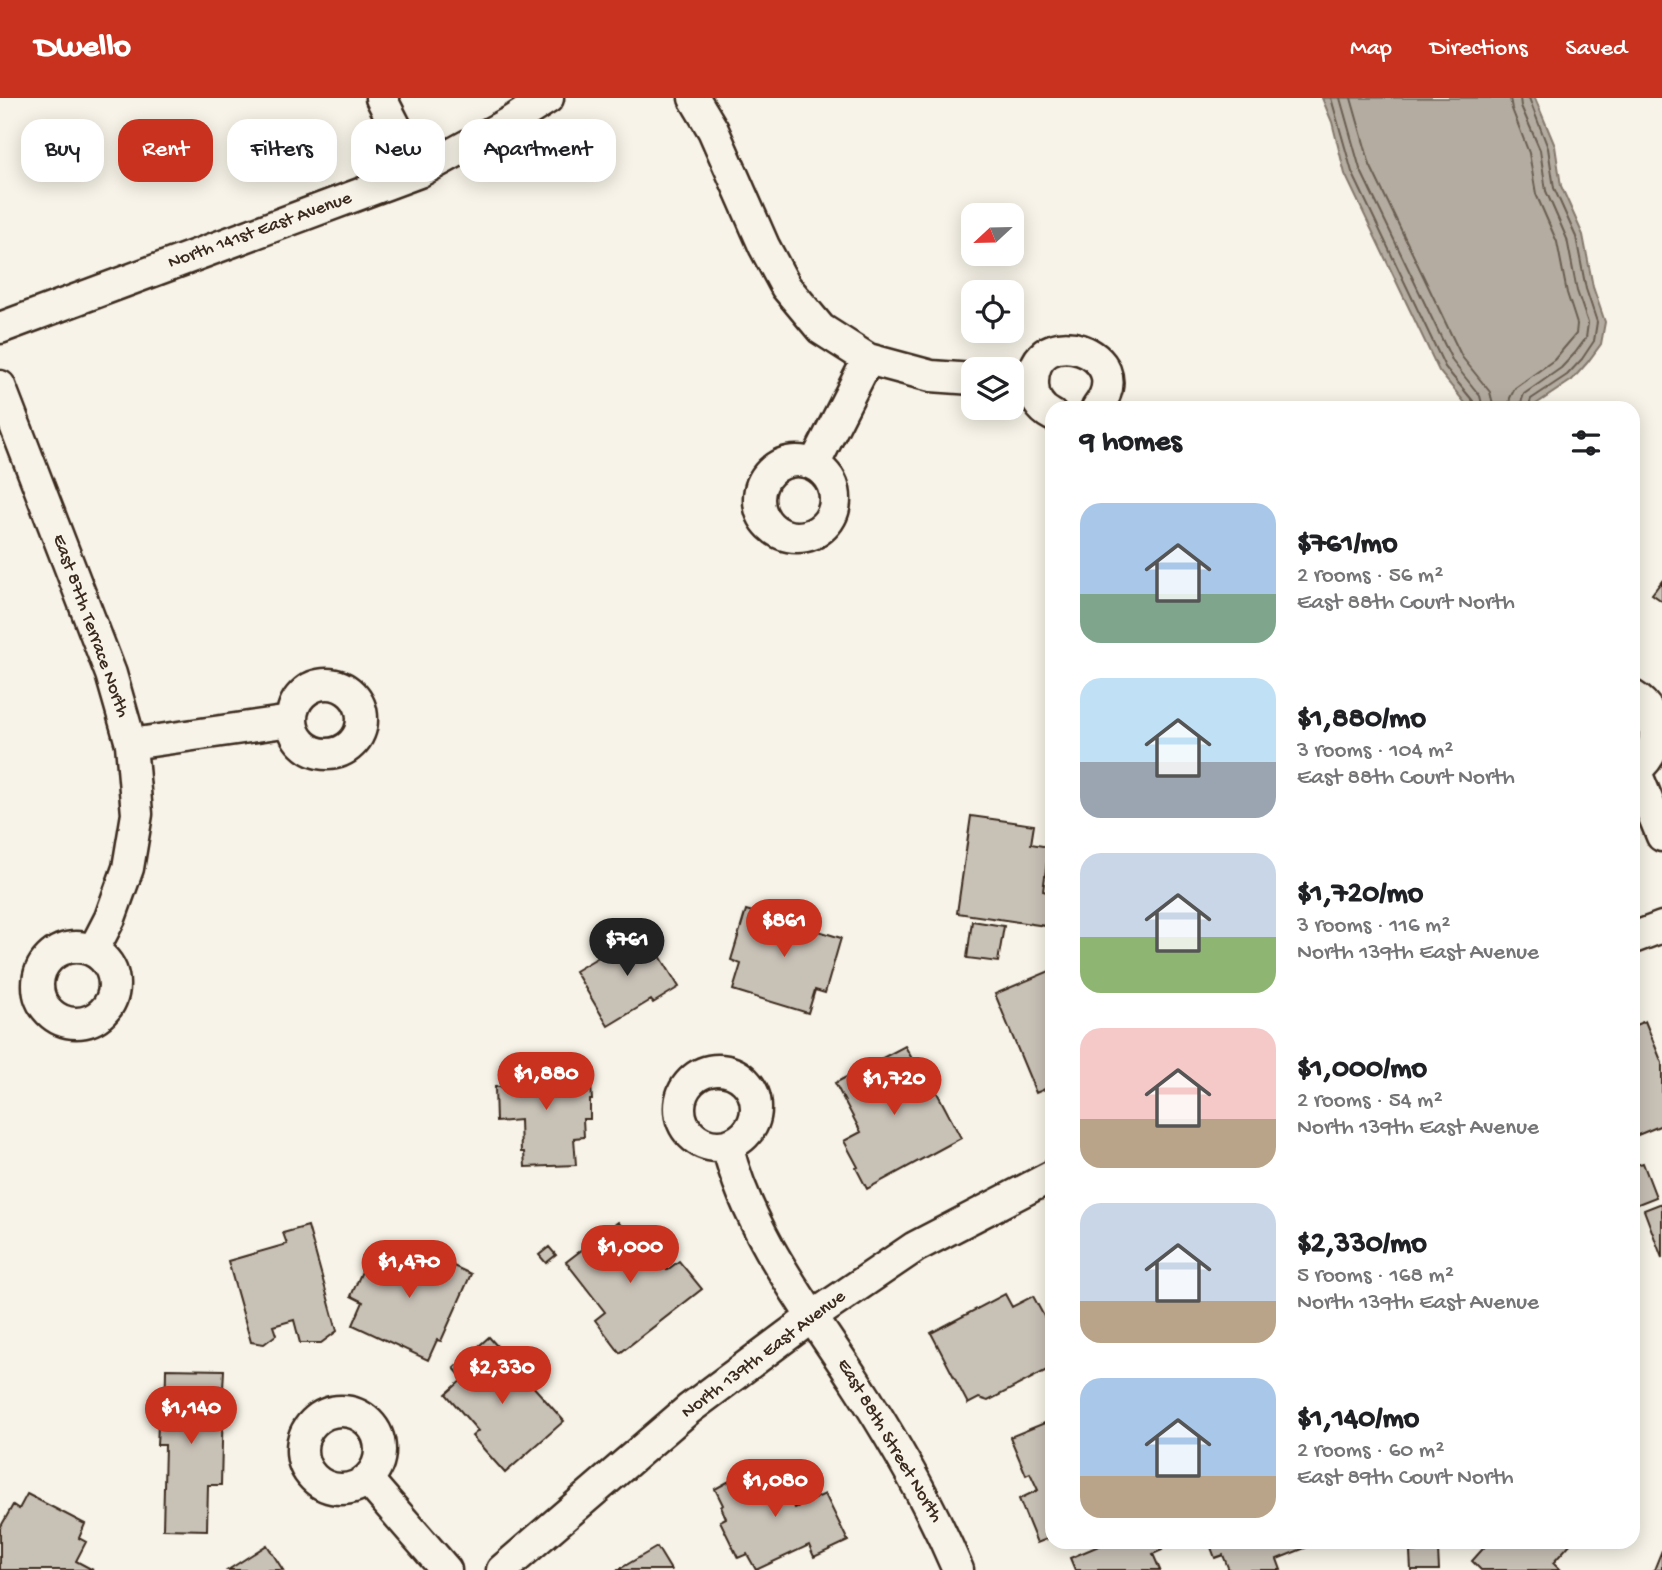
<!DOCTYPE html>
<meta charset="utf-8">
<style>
:root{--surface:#fff;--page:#f6f6f6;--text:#202124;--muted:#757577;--accent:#c8321e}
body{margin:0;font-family:"Gochi Hand",sans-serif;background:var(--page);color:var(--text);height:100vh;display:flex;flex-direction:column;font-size:26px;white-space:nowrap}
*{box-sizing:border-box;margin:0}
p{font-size:23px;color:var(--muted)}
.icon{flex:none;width:38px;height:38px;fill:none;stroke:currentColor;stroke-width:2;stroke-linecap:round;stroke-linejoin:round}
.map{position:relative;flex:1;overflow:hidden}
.drawer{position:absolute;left:1045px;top:303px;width:595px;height:1148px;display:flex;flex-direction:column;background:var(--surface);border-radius:21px;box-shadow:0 4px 18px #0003}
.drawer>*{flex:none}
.banner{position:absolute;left:21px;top:21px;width:665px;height:63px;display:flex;gap:14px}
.needle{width:46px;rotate:248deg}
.controls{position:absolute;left:961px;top:105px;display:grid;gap:14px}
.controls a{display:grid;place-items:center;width:63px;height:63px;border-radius:14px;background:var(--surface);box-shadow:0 4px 18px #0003;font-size:35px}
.price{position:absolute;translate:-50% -60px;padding:0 16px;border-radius:24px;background:var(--accent);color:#fff;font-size:23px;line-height:46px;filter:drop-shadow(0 2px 4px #0008)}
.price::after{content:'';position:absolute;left:50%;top:42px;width:21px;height:16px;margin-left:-10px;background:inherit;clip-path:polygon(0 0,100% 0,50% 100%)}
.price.selected{background:#222;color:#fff}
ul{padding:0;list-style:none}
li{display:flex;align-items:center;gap:21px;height:175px;padding:0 35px}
li span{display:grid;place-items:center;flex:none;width:196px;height:140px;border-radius:21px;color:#555}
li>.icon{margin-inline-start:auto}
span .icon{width:84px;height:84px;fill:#fffc;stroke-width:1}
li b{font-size:30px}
h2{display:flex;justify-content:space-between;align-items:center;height:84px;padding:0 35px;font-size:30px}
.pill{padding:0 24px;border-radius:21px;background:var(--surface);box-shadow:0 4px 18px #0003;font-size:24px;line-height:63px}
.pill.selected{background:var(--accent);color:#fff}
header{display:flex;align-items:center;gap:42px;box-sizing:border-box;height:98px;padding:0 35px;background:var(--accent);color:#fff}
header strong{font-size:33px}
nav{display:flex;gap:38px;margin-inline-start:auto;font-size:24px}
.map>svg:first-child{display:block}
.water{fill:#b4aca0;stroke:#84786c;stroke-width:2}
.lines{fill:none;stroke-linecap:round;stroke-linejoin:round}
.shore{stroke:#6b5e52;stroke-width:2}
.building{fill:#c8c1b6;stroke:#3b2a1e;stroke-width:2}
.minor-casing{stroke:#3b2a1e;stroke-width:35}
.minor{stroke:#f7f3e8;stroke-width:30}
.labels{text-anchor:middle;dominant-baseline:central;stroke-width:7;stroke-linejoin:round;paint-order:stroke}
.street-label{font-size:19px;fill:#3b2a1e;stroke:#f7f3e8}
</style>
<header>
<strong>Dwello</strong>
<nav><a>Map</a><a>Directions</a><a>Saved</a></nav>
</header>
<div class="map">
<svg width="1662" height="1472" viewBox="0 0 1662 1472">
<rect width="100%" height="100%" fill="#f7f3e8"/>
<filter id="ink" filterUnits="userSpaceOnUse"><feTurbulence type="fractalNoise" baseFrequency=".0143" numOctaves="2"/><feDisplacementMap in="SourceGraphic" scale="14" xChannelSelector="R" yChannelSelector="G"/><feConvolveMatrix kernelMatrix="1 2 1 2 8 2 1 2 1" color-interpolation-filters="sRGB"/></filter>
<g filter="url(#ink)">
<!-- water -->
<path class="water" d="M1322 0H1535L1555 48 1561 88 1583 137 1593 189 1605 224 1601 246 1587 265 1572 282 1533 308 1473 310 1465 305 1439 273 1345 76 1332 24Z"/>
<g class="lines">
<!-- shore -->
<path class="shore" d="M1331 0 1352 74 1445 269 1473 303 1474 310
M1340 0 1360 71 1453 264 1480 298 1483 310
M1351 0 1370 67 1462 259 1490 294 1494 310
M1509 310 1510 300 1515 290 1554 262 1576 236 1577 226 1567 195 1557 144 1536 96 1529 55 1512 11 1510 0
M1519 310 1524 296 1561 270 1575 255 1586 240 1588 225 1577 193 1567 141 1546 93 1540 52 1521 8 1520 0
M1528 310 1531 301 1567 277 1582 261 1594 243 1597 224 1586 191 1576 139 1554 90 1548 50 1529 0"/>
</g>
<!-- building -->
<path class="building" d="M1662 483V503L1652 496Z
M971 718 1034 727 1031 746 1049 749 1043 793 1051 795 1046 828 957 815Z
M791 811 816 819 812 831 841 840 825 895 815 892 808 915 733 892 741 866 731 862 746 812 787 824Z
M972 823 1004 828 998 864 967 860Z
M644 832 679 889 653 905 651 902 608 928 575 873Z
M1052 872V988L1036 995 995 896Z
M1645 923 1662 965V1027L1633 1039V928Z
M905 948 929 992 934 989 961 1040 867 1091 856 1070 858 1069 844 1043 861 1034 835 985Z
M579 967 580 987 591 986 592 1002H590V1021H583L584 1039 574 1040 576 1067 525 1069 524 1054H521L520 1022 496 1024 495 989 512 988 511 975 517 970Z
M1643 1065 1656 1099 1633 1108V1068Z
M1662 1105V1160L1644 1112Z
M618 1124 631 1139 637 1135 667 1172 679 1163 702 1191 620 1255 595 1222 605 1214 566 1164Z
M308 1128 337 1233 321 1245H300L294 1222 273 1228 276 1237 264 1246 251 1244 228 1163 287 1146 283 1135Z
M549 1149 556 1157 546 1165 539 1157Z
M416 1151 471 1176 441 1243 437 1242 428 1262 353 1227 363 1204 351 1198 371 1153 408 1170Z
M1005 1196 1012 1209 1033 1198 1052 1233V1262L1047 1272 988 1303 979 1300 968 1306 931 1235Z
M489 1239 564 1323 505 1375 472 1338 478 1333 446 1296 463 1281 454 1270Z
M166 1271 224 1272 223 1291H216V1303H223L221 1387H208L207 1432 163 1431 165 1347H157L158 1327H165Z
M1052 1322V1439L1037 1445 1019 1401 1038 1392 1030 1375 1026 1377 1010 1339Z
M783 1373 790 1375 795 1383 791 1395 788 1396 795 1410 825 1396 848 1443 814 1459 809 1447 756 1472 747 1456 738 1460 720 1423 726 1420 721 1409 723 1407 715 1391 744 1375 750 1374 760 1382Z
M27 1396 85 1426 79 1440 86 1444 76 1463 93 1472H0V1430L13 1407 19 1411Z
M1108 1444H1158L1162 1452 1153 1456 1160 1472H1075L1070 1460Z
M1209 1444H1320L1277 1461 1281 1472H1229L1223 1457 1215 1460Z
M1489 1444H1572L1553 1465 1560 1472H1481L1472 1463Z
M267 1447 283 1472H228Z
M657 1449 671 1472H618Z
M1438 1452 1439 1472H1411L1410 1454Z
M1662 1452V1472H1654Z"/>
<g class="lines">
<defs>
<path id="minor" d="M381 0 419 74
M694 0 713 32 764 148 786 189 821 231 868 261 931 278 973 281
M0 230 419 74 512 23 548 0
M0 288 111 576 131 646 137 716 128 770 110 820 93 853
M1052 317C1040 311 1033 299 1033 286 1031 219 1141 254 1097 310
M759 401a38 38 0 1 1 76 0a38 38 0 1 1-76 0Z
M814 367 868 261
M292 621a35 35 0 1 1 70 0a35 35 0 1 1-70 0Z
M1633 598C1662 615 1662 657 1633 673
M131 646 291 623
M1635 672 1662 738
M1633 840 1662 829
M38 887a38 38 0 1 1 76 0a38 38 0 1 1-76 0Z
M680 1010a38 38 0 1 1 76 0a38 38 0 1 1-76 0Z
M727 1047C748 1133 805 1207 853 1280 893 1341 929 1404 958 1472
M302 1352a39 39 0 1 1 78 0a39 39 0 1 1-78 0Z
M367 1381 446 1472
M502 1472 689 1311 812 1219 915 1149 1052 1078"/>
</defs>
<!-- minor casing -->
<use href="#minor" class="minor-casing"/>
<!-- minor -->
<use href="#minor" class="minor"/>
</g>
</g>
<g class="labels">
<!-- street labels -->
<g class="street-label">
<text transform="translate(260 133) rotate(-20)">North 141st East Avenue</text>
<text transform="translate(90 528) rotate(70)">East 87th Terrace North</text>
<text transform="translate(764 1257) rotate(-37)">North 139th East Avenue</text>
<text transform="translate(889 1343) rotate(59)">East 88th Street North</text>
</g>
</g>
</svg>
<div class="controls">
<a><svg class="needle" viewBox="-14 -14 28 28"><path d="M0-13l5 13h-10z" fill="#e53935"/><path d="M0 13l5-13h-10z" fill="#757577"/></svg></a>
<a><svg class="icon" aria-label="locate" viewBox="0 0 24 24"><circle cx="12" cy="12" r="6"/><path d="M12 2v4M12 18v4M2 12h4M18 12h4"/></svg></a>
<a><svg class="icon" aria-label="layers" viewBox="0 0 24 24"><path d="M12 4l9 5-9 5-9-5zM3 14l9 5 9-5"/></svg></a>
</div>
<b class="price" style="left:784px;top:861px">$861</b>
<b class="price selected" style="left:627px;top:880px">$761</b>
<b class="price" style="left:546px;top:1014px">$1,880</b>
<b class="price" style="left:894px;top:1019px">$1,720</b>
<b class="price" style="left:630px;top:1187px">$1,000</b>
<b class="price" style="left:409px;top:1202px">$1,470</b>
<b class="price" style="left:502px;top:1308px">$2,330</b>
<b class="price" style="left:191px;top:1348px">$1,140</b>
<b class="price" style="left:775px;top:1421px">$1,080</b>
<div class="banner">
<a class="pill">Buy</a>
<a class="pill selected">Rent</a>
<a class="pill">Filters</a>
<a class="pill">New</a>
<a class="pill">Apartment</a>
</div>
<section class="drawer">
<h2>9 homes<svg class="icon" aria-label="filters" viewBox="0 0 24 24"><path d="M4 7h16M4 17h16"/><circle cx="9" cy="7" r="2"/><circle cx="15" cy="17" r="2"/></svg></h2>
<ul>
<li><span style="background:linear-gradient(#a9c7e8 65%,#7fa58c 0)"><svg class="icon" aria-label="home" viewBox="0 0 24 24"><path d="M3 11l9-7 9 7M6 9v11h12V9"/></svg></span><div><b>$761/mo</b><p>2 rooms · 56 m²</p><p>East 88th Court North</p></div></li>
<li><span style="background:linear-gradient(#bfe0f5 60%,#9aa5b1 0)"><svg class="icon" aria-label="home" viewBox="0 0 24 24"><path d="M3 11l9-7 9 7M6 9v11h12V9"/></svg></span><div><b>$1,880/mo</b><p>3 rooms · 104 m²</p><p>East 88th Court North</p></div></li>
<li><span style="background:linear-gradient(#c9d6e8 60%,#8fb573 0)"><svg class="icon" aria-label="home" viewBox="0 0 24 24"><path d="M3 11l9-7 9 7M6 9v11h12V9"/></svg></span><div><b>$1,720/mo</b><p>3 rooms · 116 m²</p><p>North 139th East Avenue</p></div></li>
<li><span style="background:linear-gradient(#f6c9c9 65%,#b9a48a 0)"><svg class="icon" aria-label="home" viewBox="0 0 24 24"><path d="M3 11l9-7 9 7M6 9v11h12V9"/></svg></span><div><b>$1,000/mo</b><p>2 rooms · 54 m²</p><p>North 139th East Avenue</p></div></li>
<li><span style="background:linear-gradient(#c9d6e8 70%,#b9a48a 0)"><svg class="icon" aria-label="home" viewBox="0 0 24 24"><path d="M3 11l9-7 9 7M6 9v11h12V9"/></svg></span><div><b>$2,330/mo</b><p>5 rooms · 168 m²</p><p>North 139th East Avenue</p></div></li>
<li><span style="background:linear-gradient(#a9c7e8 70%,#b9a48a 0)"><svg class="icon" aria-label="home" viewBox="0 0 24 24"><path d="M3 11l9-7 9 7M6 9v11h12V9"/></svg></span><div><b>$1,140/mo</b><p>2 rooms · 60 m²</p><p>East 89th Court North</p></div></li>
</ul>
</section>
</div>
